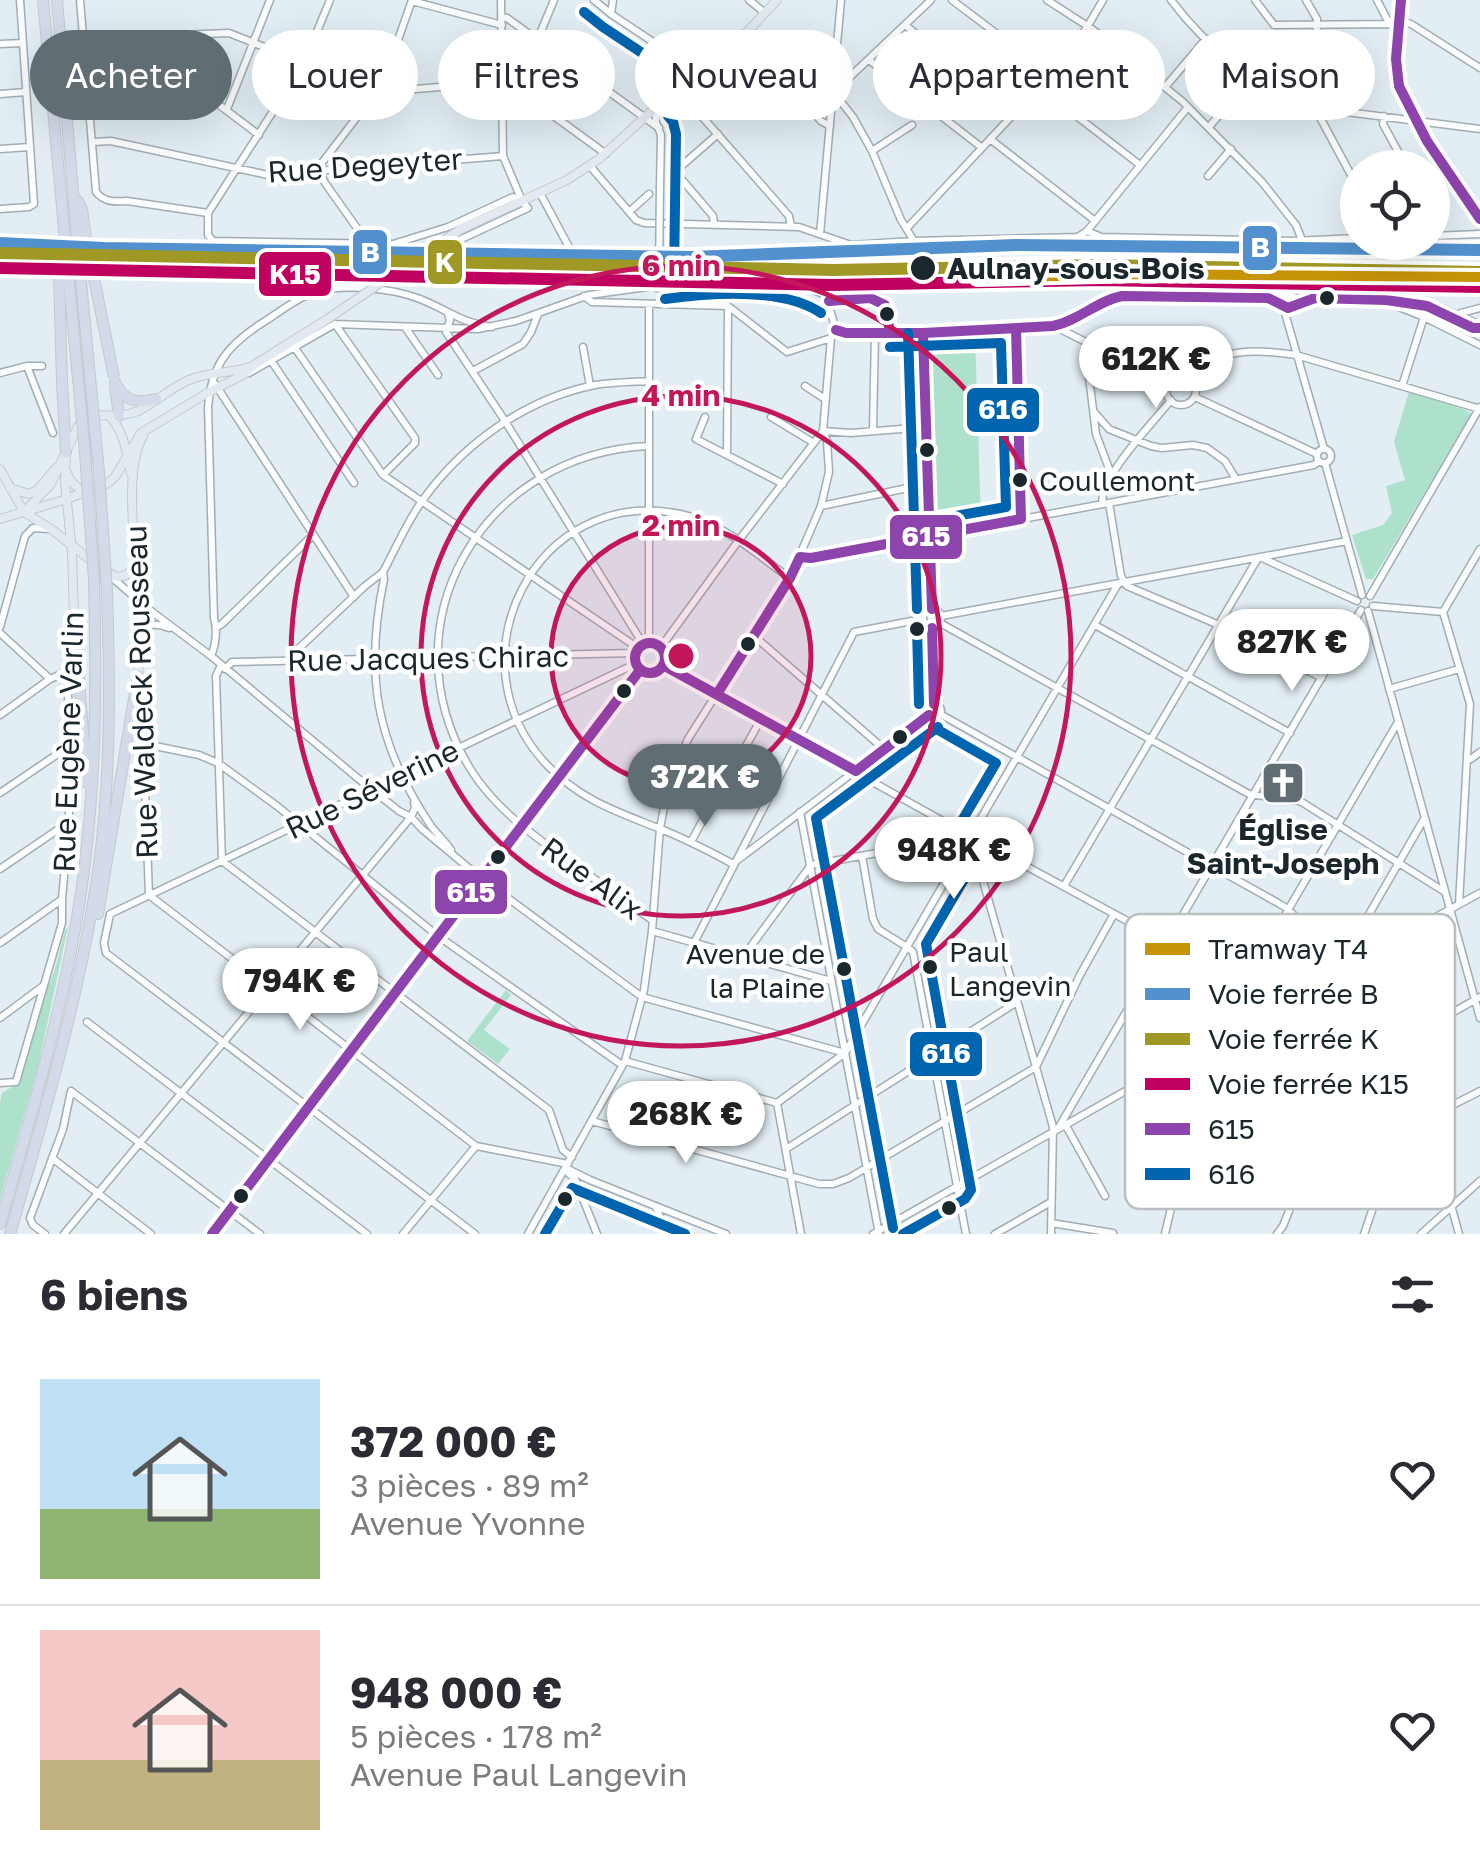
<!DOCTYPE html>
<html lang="fr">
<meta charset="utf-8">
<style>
:root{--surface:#fff;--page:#f2f2f3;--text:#2b2b33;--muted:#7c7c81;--line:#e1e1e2;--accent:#606d73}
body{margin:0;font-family:"Golos Text",sans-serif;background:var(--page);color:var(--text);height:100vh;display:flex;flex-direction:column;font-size:38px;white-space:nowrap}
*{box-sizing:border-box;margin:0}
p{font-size:32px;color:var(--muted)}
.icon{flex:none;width:55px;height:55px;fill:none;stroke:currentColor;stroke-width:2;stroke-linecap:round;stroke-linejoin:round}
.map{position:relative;height:1234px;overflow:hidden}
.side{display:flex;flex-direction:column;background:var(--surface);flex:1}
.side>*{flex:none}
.guide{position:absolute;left:30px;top:30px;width:1420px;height:90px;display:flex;gap:20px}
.tools{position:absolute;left:1340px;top:150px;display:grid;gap:20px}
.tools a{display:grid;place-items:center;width:110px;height:110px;border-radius:50%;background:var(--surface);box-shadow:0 10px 40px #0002;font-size:50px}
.price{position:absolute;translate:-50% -85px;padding:0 22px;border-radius:35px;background:#fff;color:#222;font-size:32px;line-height:65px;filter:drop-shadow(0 2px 5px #0008)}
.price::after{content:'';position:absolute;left:50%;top:60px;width:30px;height:22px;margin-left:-15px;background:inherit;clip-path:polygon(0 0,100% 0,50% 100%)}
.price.current{background:var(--accent);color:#fff}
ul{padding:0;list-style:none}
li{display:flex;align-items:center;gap:30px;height:250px;padding:0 40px}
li+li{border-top:2px solid var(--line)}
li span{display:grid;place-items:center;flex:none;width:280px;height:200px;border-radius:0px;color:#555}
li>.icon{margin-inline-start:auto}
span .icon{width:120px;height:120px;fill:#fffc;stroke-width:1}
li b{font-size:42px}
h2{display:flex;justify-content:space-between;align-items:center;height:120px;padding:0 40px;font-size:42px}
.tag{padding:0 35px;border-radius:45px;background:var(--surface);box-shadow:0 10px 40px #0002;font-size:35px;line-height:90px}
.tag.current{background:var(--accent);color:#fff}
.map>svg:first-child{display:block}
.green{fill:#ade1cb}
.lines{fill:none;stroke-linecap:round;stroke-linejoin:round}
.minor-casing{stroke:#a2adb3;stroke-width:9}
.major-casing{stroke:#c2c9cd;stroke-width:10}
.highway-casing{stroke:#c2c9cd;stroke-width:12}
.minor{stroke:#fbfcfd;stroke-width:6}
.major{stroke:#e3e9f1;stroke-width:8}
.highway{stroke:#d3dae9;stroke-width:10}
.tram{stroke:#ced3d5;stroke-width:2.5}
.rail{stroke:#ced3d5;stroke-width:2.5;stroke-dasharray:18 18;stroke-linecap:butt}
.minor-bridge-casing{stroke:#a2adb3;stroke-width:9;stroke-linecap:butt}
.major-bridge-casing{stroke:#c2c9cd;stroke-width:10;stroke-linecap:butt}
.highway-bridge-casing{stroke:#c2c9cd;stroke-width:12;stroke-linecap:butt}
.minor-bridge{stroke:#fbfcfd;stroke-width:6}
.major-bridge{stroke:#e3e9f1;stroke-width:8}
.highway-bridge{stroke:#d3dae9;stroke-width:10}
.bus-1-casing{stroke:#fff;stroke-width:18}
.bus-2-casing{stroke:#fff;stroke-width:18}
.bus-1{stroke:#8e44ad;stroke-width:10}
.bus-2{stroke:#0065ae;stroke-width:10}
.rail-1-casing{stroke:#fff;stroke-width:20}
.rail-2-casing{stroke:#fff;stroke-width:20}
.rail-3-casing{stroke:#fff;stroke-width:20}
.rail-1{stroke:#5291ce;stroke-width:12}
.rail-2{stroke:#9f9825;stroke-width:12}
.rail-3{stroke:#bf005f;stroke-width:12}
.tram-1-casing{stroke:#fff;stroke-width:18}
.tram-1{stroke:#c79409;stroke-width:10}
.ring{fill:none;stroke:#c2185b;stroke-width:5}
.stop-dot{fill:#1a282e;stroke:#fff;stroke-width:4}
.labels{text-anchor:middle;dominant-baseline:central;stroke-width:9;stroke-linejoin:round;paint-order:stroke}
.bus-label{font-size:28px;fill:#1a282e;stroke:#fff;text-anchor:start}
.street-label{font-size:30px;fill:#1a282e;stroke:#fff}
.stop-label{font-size:30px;font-weight:bold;fill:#1a282e;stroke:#fff;text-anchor:start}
.poi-label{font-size:30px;font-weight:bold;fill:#1a282e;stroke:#fff}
.key{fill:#fff;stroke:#babec0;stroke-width:2.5}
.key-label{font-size:28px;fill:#1a282e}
.centre{fill:#c2185b;stroke:#fff;stroke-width:5}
.ring-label{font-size:30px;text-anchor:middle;font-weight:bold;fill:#c2185b;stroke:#fff;stroke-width:9;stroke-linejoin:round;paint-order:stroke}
.line-badge{stroke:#fff;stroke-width:4}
.badge-label{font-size:28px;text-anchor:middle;font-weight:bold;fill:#fff}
</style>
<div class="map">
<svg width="1480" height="1234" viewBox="0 0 1480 1234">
<rect width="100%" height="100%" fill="#e2eef4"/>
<!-- green -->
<path class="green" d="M975 336 981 522 934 531 927 339Z
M1409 392 1463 409 1472 414 1373 579H1366L1352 535 1383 525 1392 513 1386 486 1405 480 1394 442Z
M68 927 38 1067 0 1200V1103L2 1093 18 1083 43 994C56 976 59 951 65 930Z
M506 990 511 995 484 1030 510 1049 498 1064 467 1041Z"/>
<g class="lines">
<defs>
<path id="minor" d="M80 0 96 192C104 202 114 202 127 201L208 213
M594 0 611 14 700 73
M749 0 765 13
M952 0 1050 74
M1047 0 1092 29 1182 101 1262 182 1296 225 1302 240
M1171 0C1207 48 1258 88 1315 108L1480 129
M1255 0 1274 25 1399 24
M1306 0 1317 19 1315 108 1358 188
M1377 0 1389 23
M1401 0 1396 59 1399 86 1427 141 1480 219
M412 1 502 25
M611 14 613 0
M501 17 507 18 659 128
M1400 21 1411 24 1480 68
M905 25 1015 112
M746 34 821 121 830 126
M84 39 229 33 378 92 502 82
M537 41 554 0
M0 44 23 43
M869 60 981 147
M1166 86 1206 39
M89 87 123 86 202 92 259 135
M1039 87 1140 165
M677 88 789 216 791 226
M834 92 931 0
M834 93 853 117 872 151 901 220 914 241
M0 94 26 92
M502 106 536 103 606 154
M656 108V122L661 135 660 186
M227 109 270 0
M1384 116 1383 124 1407 168
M1209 127 1252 76
M990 139 1094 220
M93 142 111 141 268 175 503 156
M0 149 30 147
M872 151 912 125
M590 166 636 220 644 223 799 227 851 245 914 241 1078 237 1087 231 1188 107
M1208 176 1231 149
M540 193 570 249
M0 209 29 207 34 204 20 0
M629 212 649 194
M208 213V235L213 241 393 244 448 227 513 197 521 201
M208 213 304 63 330 0
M1432 213 1440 227
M714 224 713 216 678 175 679 168 718 134
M907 228 1039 87 1086 29 1103 0
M1087 231 1101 237 1292 241 1358 238
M820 234 841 0
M1432 236 1480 234
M455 242 528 208 522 201 503 156 501 0
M365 245 364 238 325 183 319 171 321 164 383 83 412 0
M652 282a6 6 0 1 1 12 0a6 6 0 1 1-12 0Z
M584 296 592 302 728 306 787 352 831 338
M1269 298 1288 308 1308 300
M1384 301 1424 317 1480 345
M649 304V643
M1283 306 1324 449
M1422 306 1480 331
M1461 313 1480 308
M448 314 450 320 446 332 505 421 643 644
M335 324 478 329 516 321 589 295 654 286
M335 324 415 438V443L383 475
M1054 326 1168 383
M405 327 438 375
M1016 328 1021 519
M836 330 846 333H923L1053 326 1071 321 1118 297 1268 298 1288 295 1297 298 1428 302 1480 325
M923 333 932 609
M583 347 590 386
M1091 347 1089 377 1096 434 1111 474
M295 348 383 475 638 648
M272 362 354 483
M27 366 53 433
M473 371 523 344 531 332 538 314
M0 373 27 366H42
M249 373 335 324
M1166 390a15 15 0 1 1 30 0a15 15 0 1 1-30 0Z
M1190 378C1220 347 1255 349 1296 355L1480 409
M215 384 354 597
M805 386 825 399
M1402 386 1424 317
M1195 397 1317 454
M1094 412 1109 429 1151 446 1162 448 1193 445 1207 448 1225 461 1236 479
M705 417 696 439 783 484
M771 417 814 443
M873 429 875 333
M823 431 851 433 926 427
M649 446C482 453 382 625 471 770 495 808 530 833 565 858 594 879 623 899 652 920
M1317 456a7 7 0 1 1 14 0a7 7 0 1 1-14 0Z
M727 454 728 306
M1325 463 1362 595
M1109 503 1121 576 1127 586 1219 625 1322 678
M1102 504C1101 475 1152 424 1171 400
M821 506 927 484
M800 557 811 558 1314 465 1319 461
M1262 558 1357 601
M111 577 151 611 211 656 366 785 399 811 411 817 422 829 482 879 642 997 845 1053
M1370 596 1480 407
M1373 606 1443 612
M923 618a9 9 0 1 1 18 0a9 9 0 1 1-18 0Z
M1368 611 1480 1018
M941 616 1347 541
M940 623 1249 794 1300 801 1445 892
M1095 625 1290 733
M0 627 25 536 33 528 49 529
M217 627 222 624 313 535
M932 628 934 704
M0 633 50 679
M140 633C149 623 157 623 169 628
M754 636 884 749
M635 658a15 15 0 1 1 30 0a15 15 0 1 1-30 0Z
M661 647 739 540 823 431
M211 656C216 644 217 630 214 618L208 407C211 367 226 347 259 325 276 315 293 300 312 293 341 283 392 288 420 299 448 310 461 323 492 327
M290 660 295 652 365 586 383 572
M221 665 216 676 222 861 549 1110 563 1150 572 1157
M663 665 966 834
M225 669 232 662 635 653
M139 677 141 682 149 895
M1389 689 1459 669
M927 711a7 7 0 1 1 14 0a7 7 0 1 1-14 0Z
M940 714 1278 903 1288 909 1333 957 1336 962 1335 970 1339 972 1344 970
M0 715 50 679 64 673
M145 744 199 755 218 763 277 806 438 936 622 1065
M1467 757 1470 704 1443 612 1480 549
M0 793 68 747
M800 812 879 1234
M973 832 1118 584
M976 839 1166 942
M691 842 730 769 741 755 761 719
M972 842 1053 1127 1051 1234
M451 850C445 841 437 834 431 826 376 744 364 675 384 579L383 572C395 550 405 526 420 504 460 446 524 399 595 385 613 382 631 382 649 381
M862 856 873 919 878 929 907 947
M735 862 929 715
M733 864C709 851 684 838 658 828 615 811 581 800 547 765 448 661 535 484 680 514 724 523 754 553 790 578
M0 869 69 822
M1064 886 1258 558
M149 895 476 1146 568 1164
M1459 904 1467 757 1471 759 1480 752
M652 931 831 981
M1403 935 1423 974
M0 943 61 900
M694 943 854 632 922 619
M907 947 913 952 966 1234
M743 957 811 865 965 837
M1342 961 1424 819
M1336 962H1344V970L1403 1031 1459 1234
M1346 966 1480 893
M0 1018 43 986
M87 1022 367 1234
M1406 1039 1480 997
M625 1061 777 1103
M0 1083 16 1082 62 923V899L69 821 68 682 64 673 70 660 72 641
M777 1103 845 1053 968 842
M777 1103 801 1234
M592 1121 819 1184H833L849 1178 1036 1067 1080 975 1114 914
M1294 1121 1320 1131
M1065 1124 1105 1196
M1059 1127 1361 610
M786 1149 1017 1002
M52 1158 151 1234
M566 1168 590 1180 726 1234
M568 1173 575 1179 597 1234
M656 1207 667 1234
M1051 1223 1113 1233
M45 1234 33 1225 30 1218 63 1129 71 1091 260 1234
M64 1234 411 817 415 808 414 802
M212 1234 640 670
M403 1234 476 1146
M475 1234 106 953 104 943 110 914 635 664
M528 1234 625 1061 644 990 652 931 660 828 668 787 688 739 790 578 821 506 829 472 827 441 823 431 831 338 836 330 826 296C792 276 703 277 663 284
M873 1234 1337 971
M995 1234 1051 1202
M1165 1234 1209 1045 1398 722
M1277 1234 1283 1226 1373 999
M1364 1234C1374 1208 1386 1157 1404 1137 1424 1117 1456 1104 1480 1091
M1421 1234 1480 1181"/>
<path id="major" d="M417 258 461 229 567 180 599 159 677 88 733 47 777 0
M109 416C124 430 127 454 131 474
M0 469 24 512 51 529 102 569 117 577 123 576 128 574 136 563
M67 473C72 485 78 490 90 490
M10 488 29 494 37 490 57 467
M27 509 51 484 64 456
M0 519 67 499 108 483 115 477 141 433 209 392 243 375 254 365 329 318
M74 615 72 552 65 482 66 452 78 426 90 416C106 414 122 418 138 411 158 401 173 385 194 378 212 372 232 373 250 367
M138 675C141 647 140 618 138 589 136 548 123 471 143 436"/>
<path id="highway" d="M43 0 65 240
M57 0 77 239
M78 201 82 209 86 239
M115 382C124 401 136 404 156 399
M62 383 66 452
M115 387 119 416
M74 615 87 783
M98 914 138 675
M0 1224C28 1126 57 1029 75 929 96 814 97 697 94 580
M10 1234C45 1112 81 991 99 865 111 774 110 683 107 591"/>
</defs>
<!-- minor casing -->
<use href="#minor" class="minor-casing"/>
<!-- major casing -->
<use href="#major" class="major-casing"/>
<!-- highway casing -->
<use href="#highway" class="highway-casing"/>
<!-- minor -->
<use href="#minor" class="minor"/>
<!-- major -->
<use href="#major" class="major"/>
<!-- highway -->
<use href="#highway" class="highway"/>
<!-- tram -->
<path class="tram" d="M965 281H985"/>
<!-- rail -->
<path class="rail" d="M0 269 522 276 650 267"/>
<defs>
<path id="minor-bridge" d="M659 273 660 186"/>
<path id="major-bridge" d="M329 318 417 258"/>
<path id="highway-bridge" d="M77 239 99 472 107 591
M86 239 114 377
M58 240 62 383
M65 240 85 453 94 580"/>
</defs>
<!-- minor-bridge casing -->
<use href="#minor-bridge" class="minor-bridge-casing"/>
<!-- major-bridge casing -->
<use href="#major-bridge" class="major-bridge-casing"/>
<!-- highway-bridge casing -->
<use href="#highway-bridge" class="highway-bridge-casing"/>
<!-- minor-bridge -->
<use href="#minor-bridge" class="minor-bridge"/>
<!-- major-bridge -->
<use href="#major-bridge" class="major-bridge"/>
<!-- highway-bridge -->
<use href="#highway-bridge" class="highway-bridge"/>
<defs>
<path id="bus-1" d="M1401 0 1396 59 1399 86 1427 141 1480 219
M829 301 870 298 885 305 890 332
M836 330 846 333H923L1053 326C1078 321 1097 301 1122 296L1268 298 1288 308 1315 298 1386 300 1427 306 1473 328H1480
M923 333 932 609
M932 628 934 704
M635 658a15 15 0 1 1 30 0a15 15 0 1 1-30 0Z
M663 665 856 771 929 715
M717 694 790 578 800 557 811 558 1021 519 1016 328
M212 1234 640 670"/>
<path id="bus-2" d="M584 12 603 27 692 86
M674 276 676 134 673 122 668 116 686 100 708 86
M665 299C709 293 782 287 821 313
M908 333 917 609
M890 347 1001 343 1006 507 927 521
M917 628 919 704
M933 727 996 763 960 824
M893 1228 816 818 938 727
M545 1234 572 1188 685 1234
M903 1234 965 1199 971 1190 926 944 981 850"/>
</defs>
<!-- bus-1 casing -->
<use href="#bus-1" class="bus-1-casing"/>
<!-- bus-2 casing -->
<use href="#bus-2" class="bus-2-casing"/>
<!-- bus-1 -->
<use href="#bus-1" class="bus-1"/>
<!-- bus-2 -->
<use href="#bus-2" class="bus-2"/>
<defs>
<path id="rail-1" d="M0 243 104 248 691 257 1016 245 1480 250"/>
<path id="rail-2" d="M0 253 833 270 1099 265 1480 272"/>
<path id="rail-3" d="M0 268 833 285 1099 280 1480 287"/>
</defs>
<!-- rail-1 casing -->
<use href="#rail-1" class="rail-1-casing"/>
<!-- rail-2 casing -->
<use href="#rail-2" class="rail-2-casing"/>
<!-- rail-3 casing -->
<use href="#rail-3" class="rail-3-casing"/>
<!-- rail-1 -->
<use href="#rail-1" class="rail-1"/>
<!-- rail-2 -->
<use href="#rail-2" class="rail-2"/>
<!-- rail-3 -->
<use href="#rail-3" class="rail-3"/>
<defs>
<path id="tram-1" d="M977 278 1140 274 1480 277"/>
</defs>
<!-- tram-1 casing -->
<use href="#tram-1" class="tram-1-casing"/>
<!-- tram-1 -->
<use href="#tram-1" class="tram-1"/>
</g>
<!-- distance rings -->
<circle cx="681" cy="656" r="130" fill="#c2185b" fill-opacity=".12"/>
<g class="ring">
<circle cx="681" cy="656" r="130"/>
<circle cx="681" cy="656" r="260"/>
<circle cx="681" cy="656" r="390"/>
</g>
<!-- icons -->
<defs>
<symbol id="church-square" viewBox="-11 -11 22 22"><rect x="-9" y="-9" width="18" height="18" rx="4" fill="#606d73" stroke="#fff"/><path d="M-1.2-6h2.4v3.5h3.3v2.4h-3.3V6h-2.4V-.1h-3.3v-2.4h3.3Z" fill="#fff"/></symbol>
</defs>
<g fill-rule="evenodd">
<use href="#church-square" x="1258" y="758" width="50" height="50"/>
</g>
<!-- markers -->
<g class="stop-dot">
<circle cx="923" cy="268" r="14"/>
<circle cx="1327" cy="298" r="9"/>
<circle cx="887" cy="314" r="9"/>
<circle cx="927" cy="450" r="9"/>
<circle cx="1020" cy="480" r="9"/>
<circle cx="917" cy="629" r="9"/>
<circle cx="748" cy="644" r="9"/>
<circle cx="624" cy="691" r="9"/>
<circle cx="900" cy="737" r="9"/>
<circle cx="498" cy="857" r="9"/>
<circle cx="930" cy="967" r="9"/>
<circle cx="844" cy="969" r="9"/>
<circle cx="241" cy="1196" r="9"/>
<circle cx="565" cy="1199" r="9"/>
<circle cx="949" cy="1208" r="9"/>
</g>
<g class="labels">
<!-- bus labels -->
<g class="bus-label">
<text x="1039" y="480">Coullemont</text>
<text x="949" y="951">Paul<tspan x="949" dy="34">Langevin</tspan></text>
<text x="825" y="953" text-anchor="end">Avenue de<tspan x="825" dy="34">la Plaine</tspan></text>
</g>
<!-- street labels -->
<g class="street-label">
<text transform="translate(365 165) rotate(-4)">Rue Degeyter</text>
<text transform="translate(428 658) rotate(-1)">Rue Jacques Chirac</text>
<text transform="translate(141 692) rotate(-92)">Rue Waldeck Rousseau</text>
<text transform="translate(68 742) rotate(-88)">Rue Eugène Varlin</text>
<text transform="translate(372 789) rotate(-26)">Rue Séverine</text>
<text transform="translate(592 878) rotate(36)">Rue Alix</text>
</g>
<!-- stop labels -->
<g class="stop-label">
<text x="947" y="268">Aulnay-sous-Bois</text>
</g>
<!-- poi labels -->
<g class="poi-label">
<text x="1283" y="829">Église<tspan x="1283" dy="34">Saint-Joseph</tspan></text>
</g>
</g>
<!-- legend -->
<rect x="1125" y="914" width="330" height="295" rx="15" class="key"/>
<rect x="1145" y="943" width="45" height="12" fill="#c79409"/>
<rect x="1145" y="988" width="45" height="12" fill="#5291ce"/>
<rect x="1145" y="1033" width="45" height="12" fill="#9f9825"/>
<rect x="1145" y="1078" width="45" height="12" fill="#bf005f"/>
<rect x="1145" y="1123" width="45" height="12" fill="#8e44ad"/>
<rect x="1145" y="1168" width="45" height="12" fill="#0065ae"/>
<g class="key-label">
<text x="1208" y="959">Tramway T4</text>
<text x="1208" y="1004">Voie ferrée B</text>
<text x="1208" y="1049">Voie ferrée K</text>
<text x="1208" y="1094">Voie ferrée K15</text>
<text x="1208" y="1139">615</text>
<text x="1208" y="1184">616</text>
</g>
<circle cx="681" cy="656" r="15" class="centre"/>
<g class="ring-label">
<text x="681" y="276">6 min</text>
<text x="681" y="406">4 min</text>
<text x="681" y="536">2 min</text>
</g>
<g class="line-badge">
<rect x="1241" y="224" width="38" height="48" rx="10" fill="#5291ce"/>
<rect x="351" y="228" width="38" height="48" rx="10" fill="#5291ce"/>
<rect x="426" y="238" width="38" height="48" rx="10" fill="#9f9825"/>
<rect x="257" y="250" width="76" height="48" rx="10" fill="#bf005f"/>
<rect x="965" y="386" width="76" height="48" rx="10" fill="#0065ae"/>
<rect x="888" y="513" width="76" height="48" rx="10" fill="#8e44ad"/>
<rect x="433" y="868" width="76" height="48" rx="10" fill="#8e44ad"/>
<rect x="908" y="1030" width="76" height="48" rx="10" fill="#0065ae"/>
</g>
<g class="badge-label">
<text x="1260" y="257">B</text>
<text x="370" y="262">B</text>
<text x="445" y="272">K</text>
<text x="295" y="284">K15</text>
<text x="1003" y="419">616</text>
<text x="926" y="546">615</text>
<text x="471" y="902">615</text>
<text x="946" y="1063">616</text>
</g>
</svg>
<div class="tools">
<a><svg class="icon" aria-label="locate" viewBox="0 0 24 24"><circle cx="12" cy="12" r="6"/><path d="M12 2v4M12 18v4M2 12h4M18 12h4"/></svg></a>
</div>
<b class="price" style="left:1156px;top:411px">612K €</b>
<b class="price" style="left:1292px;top:694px">827K €</b>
<b class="price current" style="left:705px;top:829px">372K €</b>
<b class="price" style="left:954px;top:902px">948K €</b>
<b class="price" style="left:300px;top:1033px">794K €</b>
<b class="price" style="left:686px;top:1166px">268K €</b>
<div class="guide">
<a class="tag current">Acheter</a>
<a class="tag">Louer</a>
<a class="tag">Filtres</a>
<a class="tag">Nouveau</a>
<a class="tag">Appartement</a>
<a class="tag">Maison</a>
</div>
</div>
<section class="side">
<h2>6 biens<svg class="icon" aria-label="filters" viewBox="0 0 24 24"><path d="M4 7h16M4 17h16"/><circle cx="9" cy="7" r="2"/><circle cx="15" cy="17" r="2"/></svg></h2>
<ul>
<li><span style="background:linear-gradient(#bfe0f5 65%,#8fb573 0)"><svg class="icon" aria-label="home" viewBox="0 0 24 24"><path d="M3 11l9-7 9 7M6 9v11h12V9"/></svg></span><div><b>372 000 €</b><p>3 pièces · 89 m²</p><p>Avenue Yvonne</p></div><svg class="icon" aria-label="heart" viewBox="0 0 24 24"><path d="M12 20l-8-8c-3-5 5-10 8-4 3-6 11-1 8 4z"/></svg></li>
<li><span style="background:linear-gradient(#f6c9c9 65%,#c2b280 0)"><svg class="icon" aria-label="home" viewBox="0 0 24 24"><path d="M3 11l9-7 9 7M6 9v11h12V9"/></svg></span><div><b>948 000 €</b><p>5 pièces · 178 m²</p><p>Avenue Paul Langevin</p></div><svg class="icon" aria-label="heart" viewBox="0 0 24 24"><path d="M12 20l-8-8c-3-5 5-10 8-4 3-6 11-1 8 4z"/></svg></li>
</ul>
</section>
